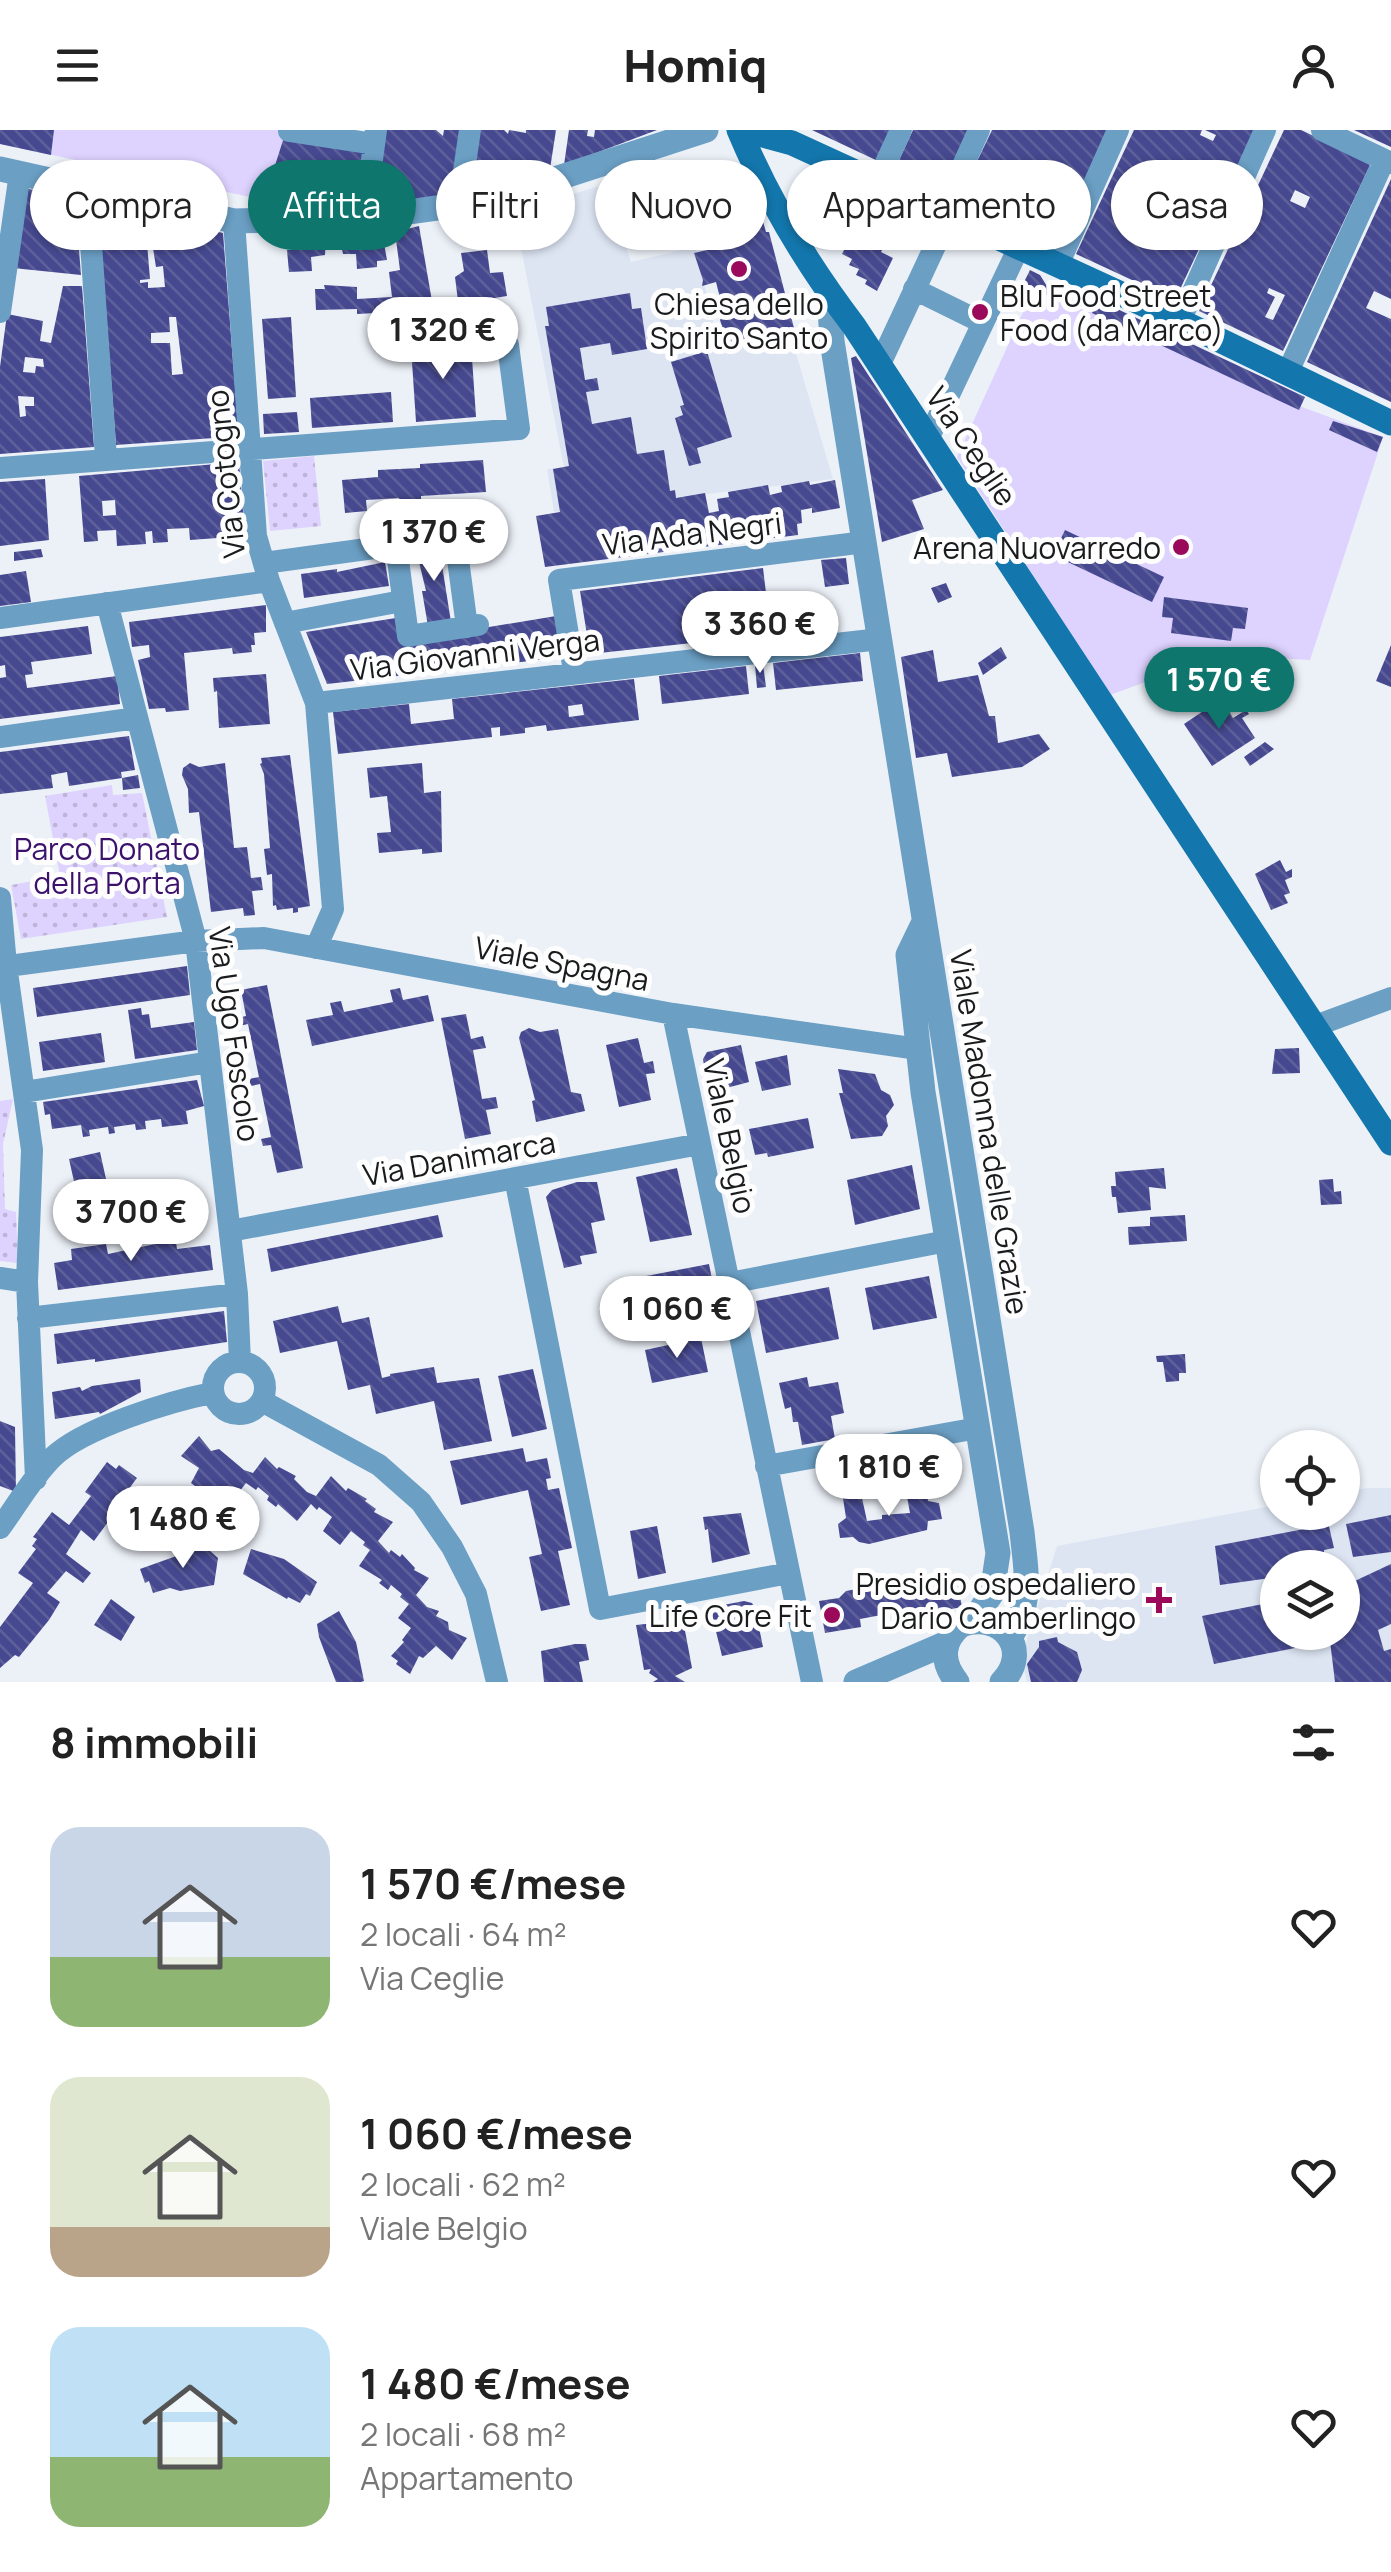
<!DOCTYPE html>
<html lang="it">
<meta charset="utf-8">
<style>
:root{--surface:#fff;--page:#f6f6f6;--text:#222;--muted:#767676;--accent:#0f766e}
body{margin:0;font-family:Manrope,sans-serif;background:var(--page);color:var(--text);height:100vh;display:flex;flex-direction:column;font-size:38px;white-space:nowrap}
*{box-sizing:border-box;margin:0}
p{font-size:32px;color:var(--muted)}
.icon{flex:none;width:55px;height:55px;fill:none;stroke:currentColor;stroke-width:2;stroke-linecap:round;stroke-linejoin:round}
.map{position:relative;height:1552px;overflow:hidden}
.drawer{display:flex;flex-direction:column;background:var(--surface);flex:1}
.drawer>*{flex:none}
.hud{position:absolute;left:30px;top:30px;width:1332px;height:90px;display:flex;gap:20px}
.controls{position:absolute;left:1260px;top:1300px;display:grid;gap:20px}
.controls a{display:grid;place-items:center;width:100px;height:100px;border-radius:50%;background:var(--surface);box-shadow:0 2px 8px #0004;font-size:50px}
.price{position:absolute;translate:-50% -85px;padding:0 22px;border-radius:35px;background:#fff;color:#222;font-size:32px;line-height:65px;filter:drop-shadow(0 2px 5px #0008)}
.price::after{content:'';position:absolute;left:50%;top:60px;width:30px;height:22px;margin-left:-15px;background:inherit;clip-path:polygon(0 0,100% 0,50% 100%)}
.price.active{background:var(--accent);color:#fff}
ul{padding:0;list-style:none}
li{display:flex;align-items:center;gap:30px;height:250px;padding:0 50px}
li span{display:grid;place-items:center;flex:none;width:280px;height:200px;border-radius:30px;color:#555}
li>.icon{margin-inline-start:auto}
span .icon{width:120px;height:120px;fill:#fffc;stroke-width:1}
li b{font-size:42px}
h2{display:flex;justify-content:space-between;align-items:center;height:120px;padding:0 50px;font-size:42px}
.pill{padding:0 35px;border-radius:45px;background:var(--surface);box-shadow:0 2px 8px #0004;font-size:35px;line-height:90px}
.pill.active{background:var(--accent);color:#fff}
header{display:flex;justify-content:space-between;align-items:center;height:130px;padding:0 50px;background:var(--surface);font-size:45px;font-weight:800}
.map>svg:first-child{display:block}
.built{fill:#dde5f3;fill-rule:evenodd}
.green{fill:#ded2fe}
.park{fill:url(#park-dots)}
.building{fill:url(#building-back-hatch);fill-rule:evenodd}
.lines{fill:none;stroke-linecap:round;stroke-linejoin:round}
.minor{stroke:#6b9fc4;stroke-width:22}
.tertiary{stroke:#6b9fc4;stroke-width:25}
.secondary{stroke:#1376ac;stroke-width:25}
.poi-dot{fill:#9a095a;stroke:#fefefe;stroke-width:4}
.labels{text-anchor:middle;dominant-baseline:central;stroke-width:10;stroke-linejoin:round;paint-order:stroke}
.poi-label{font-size:30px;fill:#191b1d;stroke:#fefefe;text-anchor:end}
.street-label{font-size:30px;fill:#191b1d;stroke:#fefefe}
.park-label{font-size:30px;fill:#3b116c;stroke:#fefefe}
</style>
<header><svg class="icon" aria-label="menu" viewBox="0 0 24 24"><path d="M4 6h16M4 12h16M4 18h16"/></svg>Homiq<svg class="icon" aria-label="person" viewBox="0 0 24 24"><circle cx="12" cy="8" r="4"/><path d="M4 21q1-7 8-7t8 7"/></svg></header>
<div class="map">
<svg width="1391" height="1552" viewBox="0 0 1391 1552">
<defs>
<pattern id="park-dots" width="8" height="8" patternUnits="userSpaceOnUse" patternTransform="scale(2.5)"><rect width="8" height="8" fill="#ded2fe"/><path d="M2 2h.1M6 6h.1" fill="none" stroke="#beb4d9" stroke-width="1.8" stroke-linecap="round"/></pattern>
<pattern id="building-back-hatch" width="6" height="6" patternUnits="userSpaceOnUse" patternTransform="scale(2.5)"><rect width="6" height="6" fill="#464990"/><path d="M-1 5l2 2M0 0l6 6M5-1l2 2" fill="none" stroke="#5d6099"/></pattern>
</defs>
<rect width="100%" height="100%" fill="#ecf1f8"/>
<!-- built -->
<path class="built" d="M606 54 631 132 695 117 720 219 790 203 833 349 554 382 547 339 564 338 514 82Z
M1368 1358H1391V1552H1027L1021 1528 1057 1416 1277 1375 1278 1382H1342L1343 1362ZM1278 1438H1342V1502H1278Z"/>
<!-- green -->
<path class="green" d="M0 0H286L264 70 0 14Z
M1040 145 1048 158 1294 274 1383 307 1310 530 1219 525 1110 565 957 327Z"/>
<!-- park -->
<path class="park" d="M314 326 321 396 270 401 263 331Z
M112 655 113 665 142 663 167 787 21 809 11 755 60 746 45 666Z
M13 969 3 1014 5 1079 16 1082 18 1133 0 1131V971Z"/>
<!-- building -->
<path class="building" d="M0 0H54L51 25 0 14Z
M382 0H436L443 6 444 0H463L454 63 410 73 370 72Z
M476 0H504L508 4 509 0 526 3V0H556L550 39 467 60Z
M569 0H588L587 6 594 7 595 0H657L564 35Z
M812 0H895L880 32Z
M913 0H968L940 60 895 39Z
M992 0H1110L1056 115 981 79 982 77 959 69Z
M1134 0H1202L1200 5 1213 11 1216 5 1205 0H1255L1175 170 1076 124ZM1164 68 1187 79 1179 96 1155 85Z
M1284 0H1301L1371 33 1283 221 1199 181ZM1295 60 1310 67 1305 78 1290 71ZM1269 158 1285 165 1273 190 1265 187 1275 167 1267 163Z
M1354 0H1391V17Z
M284 7 366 20 358 72 264 70Z
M674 31 681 58 673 61 683 94 645 105 637 77 621 81 612 49Z
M1391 49V169L1374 161 1366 178 1391 189V272L1307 232Z
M25 58 75 70 81 145 13 138Z
M855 62 919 92 909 112 891 103 881 122 893 128 877 161 865 154 867 150 856 145 859 139 849 135 852 129 842 124 845 118 833 112 840 90 836 88 840 79 846 82Z
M98 75 223 103 238 296 227 297 228 307 116 315ZM152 112 156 137 163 136 165 157 148 158V152L140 153V150L150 149 147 113ZM169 187H176L183 244 172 245 170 213H151V203L170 202Z
M750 80 751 83 760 81 766 102H769L794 198 728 215 720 190 724 184 716 152 702 156 703 150 694 123 716 118 709 94 721 91 720 87Z
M419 96 432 171 394 177 395 182 357 184V179L316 180 315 159H325L324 155 357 157V169L392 167 389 142 400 140 395 102Z
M382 102 387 130 377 131V137L357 139 356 124H343L339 105Z
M326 105 325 125 311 127 312 141 289 142 287 120H295V108Z
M487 120 490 143 503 142 507 166 488 169 490 183 460 187 455 147 464 141 461 123Z
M1030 140 1040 145 1048 158 1069 175 1023 154Z
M63 156H82L94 317 0 324V237L7 184 43 191 40 211 51 213ZM25 227 43 229 44 237 36 236 35 243 23 242ZM18 266 34 267V276H25L26 286 20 287Z
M630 163 632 179 641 178 647 219 612 225 610 213 580 218 585 250 597 248 599 260 586 262 592 294 631 287 637 324 664 320 670 361 675 360 676 368 705 363 709 383 719 381 717 369 729 367 728 362 768 355 770 365 782 362 781 356 809 351 810 355 835 350 840 378 812 383V378L801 380 802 393 797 394 798 405 545 437 536 386 560 382 553 339 569 336 545 196H549L546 177Z
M1098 170 1305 267 1299 280 1092 183Z
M291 187 296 267 268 269 262 189Z
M471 213 476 287 416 292 411 217Z
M707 221 732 307 697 318 701 333 689 336 675 288 683 285 680 276 684 275 671 232Z
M856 226 943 360 912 370 924 399 882 412 851 228Z
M391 262 393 292 312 298 310 268Z
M297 282 299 302 264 304 263 284Z
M1333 291 1383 307 1377 322 1329 300Z
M483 330 486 362 421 366V372L400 373 399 368 366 370 367 381 345 383 342 350 378 347V340L420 338V334Z
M239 332 245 406 190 410 189 398 167 399 168 412 153 413 152 401 145 402 146 414 117 416 116 400 97 401 98 411 84 412 79 346ZM115 370 116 385 103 386 102 371Z
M45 349 49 410 0 416V352Z
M1065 400 1164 447 1152 472 1053 425Z
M438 410 451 492 428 496 422 461H426L415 415Z
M41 419 43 427 14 431V422Z
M846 428 849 454 825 457 821 430Z
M385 432 389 456 304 468 301 444 337 439V442Z
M763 438 766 463 788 461 790 477 807 474 806 465H817L821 499 590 524 580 461ZM754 462 755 481 744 482V463Z
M26 441 31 472 0 476V445Z
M946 453 952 467 938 473 931 458Z
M1164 467 1248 478 1245 499 1233 498 1231 511 1171 503 1173 488 1162 487Z
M266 475V502L254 503 255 515H251L252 522 233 524 232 518 184 523 189 580 166 582 165 578 149 579 138 530 150 527 149 515 132 517 129 492Z
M556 486 564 527 327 554 306 502 396 488 399 512Z
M88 496 92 524 31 532 33 544 25 545 27 558 117 546 120 574 0 589V548L6 547 5 535 0 536V507Z
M1391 515V557L1376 551Z
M1001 517 1007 528 983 545 978 533Z
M933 520 938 552 978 545 989 586H995L998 613 1039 604 1050 619 1022 637 952 647 947 623 916 628 901 527Z
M860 523 863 551 776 560 773 533Z
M763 534 766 557 757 558 755 535Z
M746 536 749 564 662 574 659 546Z
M266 544 270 594 219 598 217 561 214 562 213 548Z
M634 549 639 590 547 601 546 595 525 598V603L500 606V597L491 598 492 607 338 624 333 582 409 574 411 594 454 589 452 569ZM582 574 584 585 569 587 568 576Z
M1231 550 1238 565 1229 571 1220 558Z
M1221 569 1233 588 1246 580 1249 584 1242 588 1255 608 1212 636 1184 594Z
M129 606 135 640 121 642 122 648 69 656 67 642 51 645 53 658 0 664V622Z
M1265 612 1274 619 1250 636 1244 627Z
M290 625 310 776 298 778V782L293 783V778L277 780 276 775 273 776 272 744 267 745 264 719 270 718 264 644 260 634 262 633 261 628Z
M190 633 199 637 225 633 234 718 247 717 251 748 261 747 263 760 252 761 255 785 244 786 243 778 211 782 199 682 189 683 188 659 182 645 183 638Z
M422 633 424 663 441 661 442 722 422 724V719L379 723 377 703 391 702 387 666 370 668 367 638Z
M138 645 140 658 123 660 122 648Z
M1280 730 1286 742 1292 739V747L1285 750 1290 763 1284 765 1288 773 1271 780 1255 744Z
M187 836 190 865 37 887 33 858Z
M267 855 303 1038 277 1043 271 1015 263 1016 261 1009 271 1007 260 954 251 956 249 949 259 947 248 894 239 896 237 888 246 886 241 860Z
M400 858 403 870 428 865 434 891 312 916 306 890 333 885 330 873 341 871 344 882 393 872 390 860Z
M141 878 142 885 149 884 151 898 194 892 197 920 135 929 128 880Z
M466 884 471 909 483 906 486 918 473 920 482 969 496 967 498 978 486 980 491 1004 465 1009 441 888Z
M529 898 540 902 558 899 571 962 581 964 585 981 536 992 532 971 535 970 519 908 521 902Z
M101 903 105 932 43 941 39 912Z
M638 908 644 933 653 931 655 943 646 944 651 970 619 977 606 915Z
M741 915 749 952 715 961 707 954 703 929 707 922Z
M1299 918 1300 943 1272 944 1275 919Z
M787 925 791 955 762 961 755 932Z
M838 939 875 944 881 960 890 965 894 975 886 986 888 996 882 1006 851 1009 839 963H843Z
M197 950 204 976 186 981 188 994 162 997 161 989 145 991 146 999 136 1000 135 994 114 997 115 1003 109 1004 108 997 89 1000 90 1006 83 1007 81 995 52 999 50 984 45 985 43 972Z
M808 988 814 1018 768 1027 767 1023 755 1025 749 999Z
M100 1022 106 1049 75 1056 69 1029Z
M912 1035 920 1079 855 1095 847 1050Z
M677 1038 692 1105 650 1112 636 1047Z
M1164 1038 1166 1059 1149 1057 1151 1080 1118 1083 1116 1067H1112L1111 1056H1116L1115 1042Z
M1333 1049 1334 1062 1341 1061 1342 1074 1321 1075 1319 1050Z
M577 1052H597L605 1090 591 1093 597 1123 580 1126 582 1134 564 1138 546 1067 552 1060Z
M438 1085 443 1107 271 1142 267 1119Z
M1185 1085 1187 1111 1129 1115 1128 1097 1150 1096V1087Z
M175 1105 177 1119 210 1115 213 1140 58 1160 54 1133 72 1130 71 1119 106 1114 108 1124 160 1113 159 1107Z
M709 1134 715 1164 709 1166V1172L616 1190 608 1160 616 1158 615 1152Z
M929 1146 937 1188 873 1200 865 1158Z
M829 1157 839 1209 766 1223 756 1171Z
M338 1176 342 1193 369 1187 382 1248 390 1246V1244L434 1237 437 1253 479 1248 492 1311 444 1320 434 1271 376 1284 370 1255 348 1260 337 1211 280 1223 273 1191Z
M224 1181 227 1212 95 1232V1229L57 1234 54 1204Z
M701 1208 708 1242 652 1253 645 1220Z
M1185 1224 1186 1243H1179V1251L1166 1252 1163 1232H1157L1156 1226Z
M533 1239 547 1299 512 1307 498 1246Z
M807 1247 809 1257 838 1252 844 1283 831 1286 835 1309 802 1315 798 1292H793L791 1277 785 1279 779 1253Z
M140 1249 141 1262 100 1284 99 1282 55 1289 52 1262 80 1257 82 1261 92 1256Z
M0 1291 15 1297 16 1362 0 1356Z
M199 1306 211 1321 219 1319 244 1340 253 1343 265 1327 277 1339 279 1337 296 1346 294 1349 307 1362 316 1366 331 1346 346 1361 348 1358 367 1369 365 1371 376 1379 374 1382 393 1392 378 1411 389 1423 391 1420 400 1427 402 1424 415 1438 414 1440 429 1448 416 1465 427 1477 439 1481 436 1486 448 1492 449 1500 467 1508 452 1530 436 1516 423 1528 419 1526 410 1544 396 1534 398 1531 391 1526 404 1512 402 1510 411 1498 398 1488 409 1474 400 1467 402 1464 391 1455 388 1460 379 1453 382 1450 359 1436 370 1420 363 1415 365 1412 351 1401 340 1415 323 1401 332 1387 319 1377 317 1380 311 1374 297 1391 278 1374 276 1377 267 1370 269 1366 258 1357 256 1360 246 1353 236 1366 224 1357 214 1370 211 1367 202 1383 178 1370 195 1356 191 1353 199 1338 181 1326Z
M523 1318 526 1332 547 1328 551 1348 546 1349 548 1360 559 1358 572 1418 558 1421 570 1475 541 1481 529 1427 542 1424 528 1360 461 1375 450 1331Z
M107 1332 116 1339 119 1335 137 1348 125 1364 147 1381 140 1390 144 1393 131 1409 108 1392 94 1411 81 1400 66 1424 91 1443 83 1453 66 1441 47 1463 60 1472 49 1490 19 1527 15 1525 0 1538V1497L33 1453 18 1443 36 1419 32 1416 37 1409 33 1407 52 1382 69 1395 91 1366 85 1362Z
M925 1352 928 1371 939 1373 942 1389 928 1391 927 1400 869 1414 859 1412 853 1407 840 1408 838 1394 846 1388 843 1368H862L867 1391 882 1389V1385L910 1383 906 1361 912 1360 914 1355Z
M741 1383 750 1424 712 1433 708 1399 705 1400 703 1387Z
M1391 1385V1422L1353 1427 1346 1394Z
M1327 1388 1334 1418 1324 1420 1325 1438H1278V1447L1220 1455 1215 1416 1315 1397 1314 1390Z
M657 1396 666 1443 638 1449 630 1401Z
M199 1418 209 1420 218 1428 214 1455 180 1461 170 1458 153 1463 149 1451 145 1453 140 1439 182 1424 181 1420Z
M251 1419 284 1429 317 1452 310 1466 306 1464 300 1473 288 1467 287 1469 243 1444Z
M1391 1434V1494L1378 1500 1384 1521 1391 1519V1552H1335L1330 1511 1214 1534 1202 1486 1278 1471V1502H1342V1457Z
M932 1445 936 1448 956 1445 962 1477 925 1484 924 1477 860 1489 861 1497 825 1503 819 1471 839 1468 846 1461Z
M111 1469 135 1487 121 1511 94 1495Z
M744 1471 752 1473 755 1478 763 1517 722 1526 711 1481 713 1477Z
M339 1481 356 1512 364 1551 361 1552H336L319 1507 317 1494Z
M683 1490 692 1538 675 1546 685 1552H653L658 1549 649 1543 651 1539 644 1540 636 1495Z
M1057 1507 1058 1512 1077 1522 1082 1540 1077 1552H1031L1027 1534 1039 1517V1511Z
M575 1514H586L589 1530 579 1532 583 1552H544L541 1521Z"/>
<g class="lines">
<!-- minor -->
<path class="minor" d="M1322 0 1391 33
M289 1 374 14
M877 52 901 0
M87 57 106 328
M459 75 470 0
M942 82 979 0
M364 88 376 0
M234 91 256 406 269 451 316 573 333 779 316 818
M1058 135 1118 0
M914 159 983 193
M0 182 20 43
M1180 191 1265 0
M879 236 949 86
M1287 244 1384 30
M928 309 1019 117
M0 338 519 299 508 215
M396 415 408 506 478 495
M264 433 455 407 467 497
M107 473 196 811 237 1164 240 1232
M0 488 269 451
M285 493 402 471
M574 541 559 450 865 412
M316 573 880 509
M0 607 137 588
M0 768 6 835 32 1020 27 1152 36 1349
M0 837 196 811 264 808 673 884 918 919
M673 884 812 1552
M1315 896 1391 868
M24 962 210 932
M515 1048 600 1479 789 1443
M230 1101 700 1014
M0 1148 27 1152
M730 1153 947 1111
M28 1188 237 1164
M213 1258a26 26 0 1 1 52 0a26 26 0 1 1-52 0Z
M262 1271 379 1335 421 1372 452 1417 476 1464 497 1552
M766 1336 978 1298
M0 1398C17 1375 32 1348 52 1328 82 1298 171 1271 212 1263"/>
<!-- tertiary -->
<path class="tertiary" d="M0 39 234 91 364 88 459 75 552 50 706 0
M829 163 832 211 1022 1402C1026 1443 1034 1470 1010 1508
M923 794 908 825 923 962 998 1423 992 1463 973 1491
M856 1552 947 1513
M957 1552C941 1532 941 1512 961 1495 1001 1480 1033 1520 1002 1552"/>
<!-- secondary -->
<path class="secondary" d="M739 0C768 69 809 137 854 196L1391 1013
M744 0 792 13 1180 191 1391 293"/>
</g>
<!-- markers -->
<g class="poi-dot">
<circle cx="739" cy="139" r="10"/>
<circle cx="980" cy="182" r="10"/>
<circle cx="1181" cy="417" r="10"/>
<path d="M1154 1455h10v10h10v10h-10v10h-10v-10h-10v-10h10z"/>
<circle cx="832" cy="1485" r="10"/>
</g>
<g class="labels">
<!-- poi labels -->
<g class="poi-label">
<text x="1000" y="165" text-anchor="start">Blu Food Street<tspan x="1000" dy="34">Food (da Marco)</tspan></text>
<text x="739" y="173" text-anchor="middle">Chiesa dello<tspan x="739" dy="34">Spirito Santo</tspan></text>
<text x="1161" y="417">Arena Nuovarredo</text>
<text x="1136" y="1453">Presidio ospedaliero<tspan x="1136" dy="34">Dario Camberlingo</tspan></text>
<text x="812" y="1485">Life Core Fit</text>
</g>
<!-- street labels -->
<g class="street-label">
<text transform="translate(972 316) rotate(56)">Via Ceglie</text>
<text transform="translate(225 344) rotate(-96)">Via Cotogno</text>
<text transform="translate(692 403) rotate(-7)">Via Ada Negri</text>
<text transform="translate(475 524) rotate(-7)">Via Giovanni Verga</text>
<text transform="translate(562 833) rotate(11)">Viale Spagna</text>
<text transform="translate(235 904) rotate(82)">Via Ugo Foscolo</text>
<text transform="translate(990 1002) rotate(81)">Viale Madonna delle Grazie</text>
<text transform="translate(730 1006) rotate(78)">Viale Belgio</text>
<text transform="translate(459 1028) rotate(-10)">Via Danimarca</text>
</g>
<!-- park labels -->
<g class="park-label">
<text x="107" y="718">Parco Donato<tspan x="107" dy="34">della Porta</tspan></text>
</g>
</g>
</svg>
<div class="controls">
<a><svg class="icon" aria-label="locate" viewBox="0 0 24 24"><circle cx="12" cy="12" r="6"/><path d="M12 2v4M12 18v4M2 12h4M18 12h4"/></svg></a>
<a><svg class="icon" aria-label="layers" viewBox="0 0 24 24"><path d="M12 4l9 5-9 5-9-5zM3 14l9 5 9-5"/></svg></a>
</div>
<b class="price" style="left:443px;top:252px">1 320 €</b>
<b class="price" style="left:434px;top:454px">1 370 €</b>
<b class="price" style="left:760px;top:546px">3 360 €</b>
<b class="price active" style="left:1219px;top:602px">1 570 €</b>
<b class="price" style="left:131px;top:1134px">3 700 €</b>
<b class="price" style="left:677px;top:1231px">1 060 €</b>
<b class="price" style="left:889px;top:1389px">1 810 €</b>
<b class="price" style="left:183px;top:1441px">1 480 €</b>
<div class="hud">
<a class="pill">Compra</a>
<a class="pill active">Affitta</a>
<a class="pill">Filtri</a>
<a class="pill">Nuovo</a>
<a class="pill">Appartamento</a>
<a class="pill">Casa</a>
</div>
</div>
<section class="drawer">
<h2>8 immobili<svg class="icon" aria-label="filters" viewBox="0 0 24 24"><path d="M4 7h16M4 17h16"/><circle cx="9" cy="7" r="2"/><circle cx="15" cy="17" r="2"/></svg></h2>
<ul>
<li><span style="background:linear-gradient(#c9d6e8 65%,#8fb573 0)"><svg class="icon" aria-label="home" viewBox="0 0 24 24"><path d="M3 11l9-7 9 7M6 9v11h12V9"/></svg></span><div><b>1 570 €/mese</b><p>2 locali · 64 m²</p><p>Via Ceglie</p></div><svg class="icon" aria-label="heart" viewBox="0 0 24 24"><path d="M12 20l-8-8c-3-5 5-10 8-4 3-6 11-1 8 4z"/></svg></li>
<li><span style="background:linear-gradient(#dfe7d0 75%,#b9a48a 0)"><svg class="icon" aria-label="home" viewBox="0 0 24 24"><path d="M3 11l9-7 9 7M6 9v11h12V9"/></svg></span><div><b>1 060 €/mese</b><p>2 locali · 62 m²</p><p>Viale Belgio</p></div><svg class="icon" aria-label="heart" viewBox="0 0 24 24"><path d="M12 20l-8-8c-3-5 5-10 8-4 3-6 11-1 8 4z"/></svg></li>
<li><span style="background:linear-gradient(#bfe0f5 65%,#8fb573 0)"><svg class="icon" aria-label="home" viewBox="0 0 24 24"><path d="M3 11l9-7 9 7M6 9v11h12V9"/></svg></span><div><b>1 480 €/mese</b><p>2 locali · 68 m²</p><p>Appartamento</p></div><svg class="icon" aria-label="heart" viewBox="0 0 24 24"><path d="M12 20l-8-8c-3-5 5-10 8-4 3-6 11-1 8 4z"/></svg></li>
</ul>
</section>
